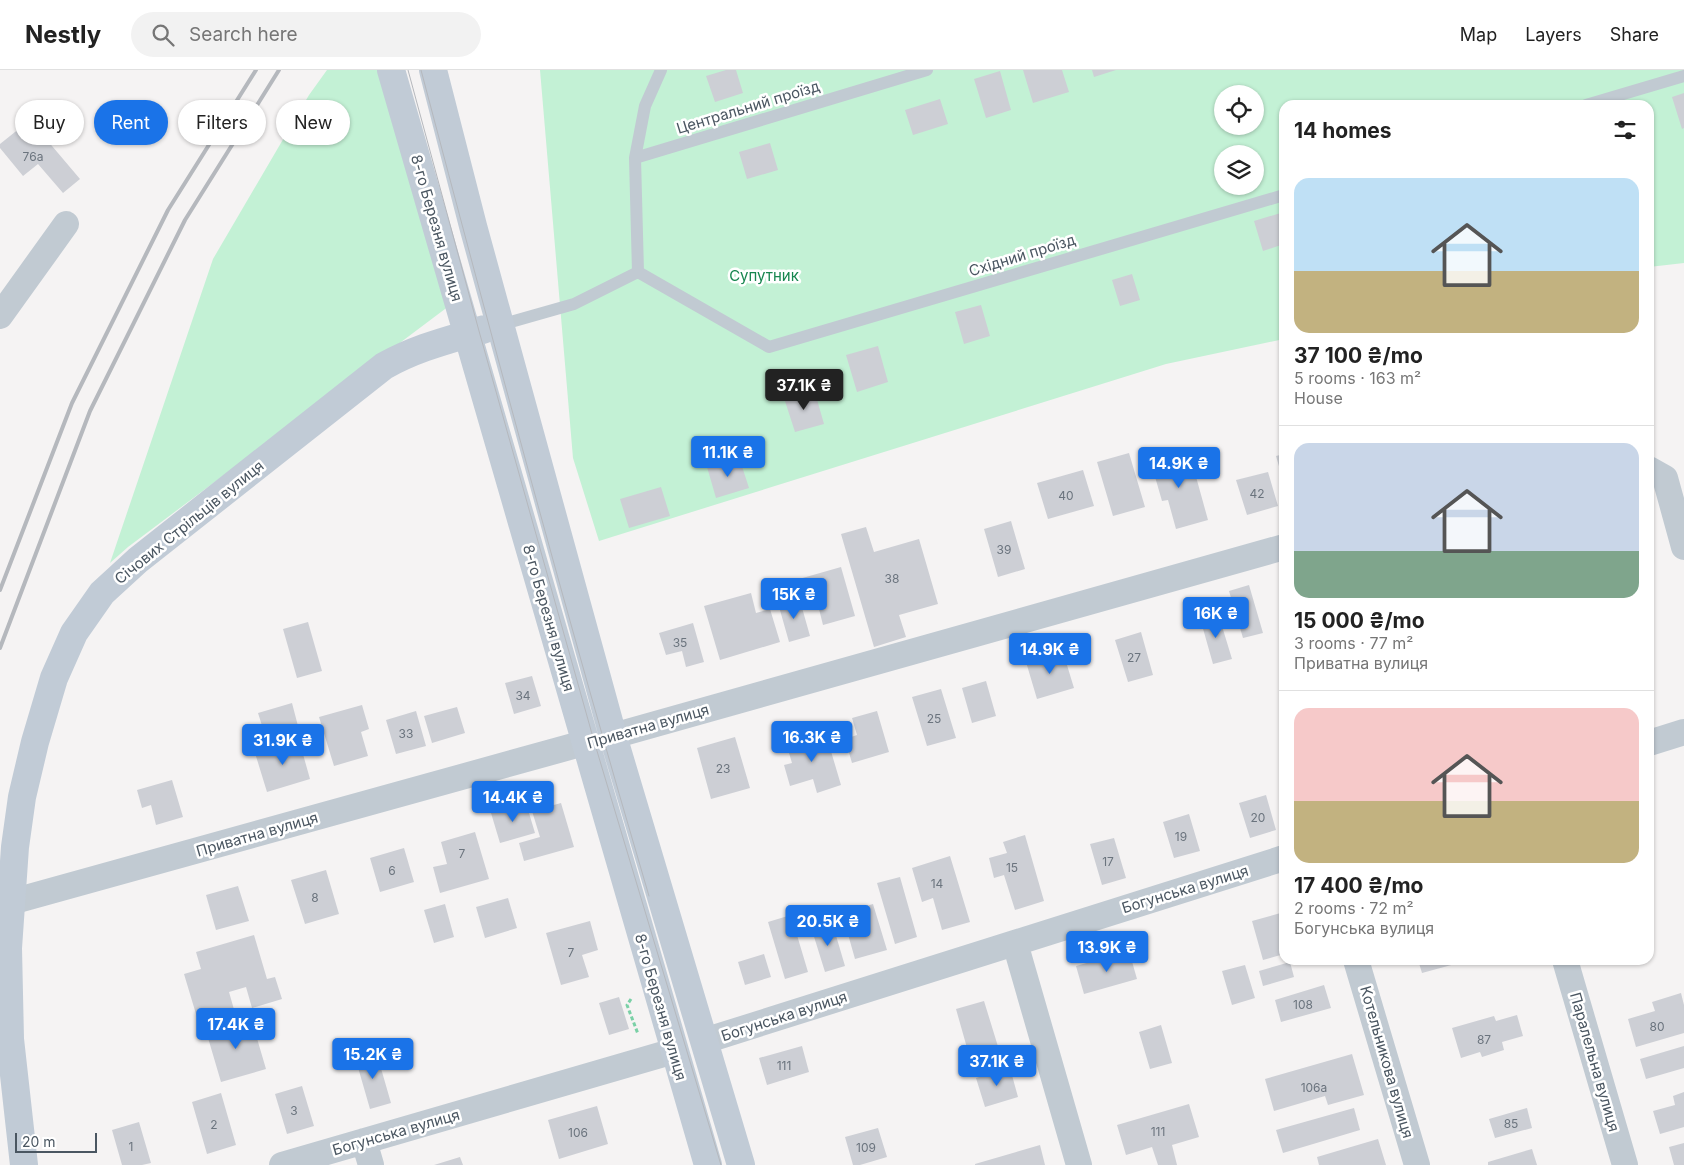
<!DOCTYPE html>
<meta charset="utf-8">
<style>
:root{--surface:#fff;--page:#f2f2f2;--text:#222;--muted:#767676;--line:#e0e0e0;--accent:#1a73e8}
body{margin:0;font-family:Inter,sans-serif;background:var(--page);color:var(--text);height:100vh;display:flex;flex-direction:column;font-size:19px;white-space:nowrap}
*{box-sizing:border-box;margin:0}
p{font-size:16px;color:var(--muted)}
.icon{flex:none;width:28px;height:28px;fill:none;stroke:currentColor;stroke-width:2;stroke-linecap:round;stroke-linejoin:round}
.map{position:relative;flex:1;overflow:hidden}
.panel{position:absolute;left:1279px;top:30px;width:375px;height:865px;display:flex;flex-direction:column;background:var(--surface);border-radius:15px;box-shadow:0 1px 4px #0004}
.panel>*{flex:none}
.hud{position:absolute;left:15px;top:30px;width:475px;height:45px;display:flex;gap:10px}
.fabs{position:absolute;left:1214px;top:15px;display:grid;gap:10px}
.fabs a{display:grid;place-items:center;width:50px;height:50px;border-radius:50%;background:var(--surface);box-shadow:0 1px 4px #0004;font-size:25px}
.scale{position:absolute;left:15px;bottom:12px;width:82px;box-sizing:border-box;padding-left:5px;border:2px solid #4a5661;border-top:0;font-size:14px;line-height:18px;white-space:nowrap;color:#4a5661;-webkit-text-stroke:4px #fff;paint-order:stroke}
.price{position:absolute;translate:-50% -42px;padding:0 11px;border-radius:5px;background:var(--accent);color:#fff;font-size:16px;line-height:32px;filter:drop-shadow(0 1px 2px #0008)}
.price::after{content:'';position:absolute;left:50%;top:30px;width:15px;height:11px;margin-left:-8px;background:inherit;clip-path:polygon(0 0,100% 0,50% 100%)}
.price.on{background:#222;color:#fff}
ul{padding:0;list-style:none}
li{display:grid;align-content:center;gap:10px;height:265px;padding:0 15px}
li+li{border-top:1px solid var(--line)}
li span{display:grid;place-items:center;height:155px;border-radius:15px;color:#555}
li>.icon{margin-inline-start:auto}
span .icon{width:90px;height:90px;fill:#fffc;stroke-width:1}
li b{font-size:21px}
h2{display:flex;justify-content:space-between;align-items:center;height:60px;padding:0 15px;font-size:21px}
.pill{padding:0 18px;border-radius:22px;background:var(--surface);box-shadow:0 1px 4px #0004;font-size:18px;line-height:45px}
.pill.on{background:var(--accent);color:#fff}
header{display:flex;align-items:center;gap:30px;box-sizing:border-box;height:70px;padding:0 25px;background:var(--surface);border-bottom:1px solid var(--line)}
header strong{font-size:24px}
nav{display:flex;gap:28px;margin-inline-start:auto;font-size:18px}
.search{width:350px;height:45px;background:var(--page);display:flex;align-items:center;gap:12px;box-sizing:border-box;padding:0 18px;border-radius:28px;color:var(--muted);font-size:19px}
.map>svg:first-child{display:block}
.green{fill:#c3f1d5;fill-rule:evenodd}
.building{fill:#cdcfd5}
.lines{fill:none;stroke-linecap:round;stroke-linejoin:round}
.path{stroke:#7ad0a6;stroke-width:3;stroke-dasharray:4 2.5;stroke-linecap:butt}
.lane{stroke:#c1cad2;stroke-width:12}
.street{stroke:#c1cad2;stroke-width:26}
.secondary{stroke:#c1cbd6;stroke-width:28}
.tram{stroke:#b5b8bd;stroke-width:1}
.rail{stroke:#b5b8bd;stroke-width:4}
.labels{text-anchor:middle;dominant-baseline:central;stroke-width:5;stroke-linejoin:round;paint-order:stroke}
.number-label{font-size:12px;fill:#6b747e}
.street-label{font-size:15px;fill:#4a5661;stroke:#fff}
.park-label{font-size:15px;fill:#17864f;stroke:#fff}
</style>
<header>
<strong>Nestly</strong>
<div class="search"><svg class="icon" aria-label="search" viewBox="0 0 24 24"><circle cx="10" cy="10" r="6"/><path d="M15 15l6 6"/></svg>Search here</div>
<nav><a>Map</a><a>Layers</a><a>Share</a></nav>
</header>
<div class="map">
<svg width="1684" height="1095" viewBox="0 0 1684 1095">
<rect width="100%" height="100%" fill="#f5f3f3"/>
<!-- green -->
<path class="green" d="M327 0H383L449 236 128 477 110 493 213 189 309 25Z
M540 0H1684V193L1649 197V35H1284V269L1166 294 599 471 573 388ZM1222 24H1255V56H1222ZM1222 84H1255V116H1222Z"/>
<!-- building -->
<path class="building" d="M726 0H736L743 23 715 32 706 6Z
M1023 0H1062L1069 22 1033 33Z
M1092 0H1116L1094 7Z
M1000 1 1011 40 986 48 974 9Z
M1684 23V58L1682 59 1672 27Z
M940 29 948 54 913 65 905 40Z
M30 50 80 109 63 123 38 94 23 106 0 78V74Z
M770 73 778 100 747 109 739 82Z
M1284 142V174L1263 181 1254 151Z
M1132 204 1140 230 1120 236 1112 210Z
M981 235 990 266 964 274 955 242Z
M878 276 888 312 857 322 846 285Z
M814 319 824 354 795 362 784 328Z
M1179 378 1187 405 1195 403 1208 450 1176 459 1168 430 1162 431 1149 386Z
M1129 383 1145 437 1113 446 1097 392Z
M1284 384V410H1283L1276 386Z
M739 387 749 418 716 428 707 397Z
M1083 400 1094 436 1048 449 1037 413Z
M1268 402 1278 436 1247 445 1236 410Z
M661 417 670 446 629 458 620 429Z
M1011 451 1025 499 998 507 984 459Z
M866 457 874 482 919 469 938 534 899 545 906 567 874 577 841 464Z
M841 497 855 546 823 555 817 531 806 534 799 509Z
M1249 515 1263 563 1243 568 1229 521Z
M751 523 756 543 770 539 780 572 720 590 704 536Z
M799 527 810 566 789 572 778 533Z
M1218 543 1232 589 1213 594 1200 548Z
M308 552 322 601 297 608 283 559Z
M693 553 704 592 686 597 682 581 666 585 659 563Z
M1141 562 1153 605 1128 612 1115 570Z
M1063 582 1074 618 1037 629 1026 592Z
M532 606 541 636 514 644 505 613Z
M986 611 996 646 972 653 962 618Z
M941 619 956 668 927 676 912 627Z
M292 633 298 656 265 665 258 643Z
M362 635 369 659 361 662 368 686 334 696 319 647Z
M457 637 465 663 432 673 424 646Z
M416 641 426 676 396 684 386 650Z
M877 641 889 682 852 693 845 669 857 665 852 648Z
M825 661 841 715 817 723 813 709 790 716 784 695 792 693 786 673Z
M735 667 750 718 711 729 697 678Z
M299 670 310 709 267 722 255 683Z
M172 710 183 747 156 755 151 735 142 738 137 720Z
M1266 725 1276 760 1250 768 1239 733Z
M526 733 535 763 500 773 491 743Z
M561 733 574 777 524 791 519 773 540 767 532 741Z
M1189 744 1200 781 1174 788 1163 752Z
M475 762 489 809 440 823 433 797 447 794 441 772Z
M1025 765 1044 831 1015 840 1004 805 994 808 989 788 1007 783 1003 772Z
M1114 768 1126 808 1102 815 1090 774Z
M404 778 414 812 380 822 370 788Z
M950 786 970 852 942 860 933 828 922 832 912 798Z
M326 800 339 844 305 854 291 810Z
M900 807 917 867 895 874 877 813Z
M238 816 249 851 216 860 206 825Z
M508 828 517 858 485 868 476 837Z
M445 834 454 867 434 873 424 840Z
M873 834 887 880 855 889 842 843Z
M1284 842V874L1282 875 1284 884 1263 890 1252 851Z
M791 845 808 902 785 909 768 852Z
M590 851 598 880 582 885 589 907 561 915 546 863Z
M832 852 845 896 825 902 811 857Z
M254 865 267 909 275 907 282 929 252 938 246 917 229 922 235 943 199 954 184 904 201 899 196 882Z
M1129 881 1137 909 1084 924 1076 896Z
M764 884 771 907 745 915 738 892Z
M1418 890H1466V891L1422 903Z
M1290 892 1294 907 1263 916 1259 901Z
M1245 895 1255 928 1232 935 1222 901Z
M1324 915 1331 938 1281 952 1275 930Z
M1681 923 1684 935V963L1636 977 1628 949 1655 941 1652 932Z
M619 927 629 959 609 965 599 933Z
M984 931 1000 983 971 992 956 939Z
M1517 945 1523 966 1502 972 1504 980 1482 987 1480 982 1461 988 1452 958 1494 946 1496 951Z
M251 948 266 999 221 1012 206 961Z
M1161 955 1172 993 1150 999 1139 962Z
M802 976 809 1002 767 1015 759 988Z
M1684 976V998L1646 1009 1640 989Z
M376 981 391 1033 370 1039 355 987Z
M1352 984 1364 1025 1328 1035 1325 1026 1274 1041 1265 1009Z
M1010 998 1018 1027 985 1037 976 1008Z
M302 1016 314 1056 287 1064 275 1024Z
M1684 1022V1057L1660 1064 1653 1041 1675 1035 1673 1026Z
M221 1023 236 1075 207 1084 192 1032Z
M1189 1034 1199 1067 1172 1075 1177 1095H1158L1152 1077 1126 1085 1117 1055Z
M597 1036 608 1074 559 1089 548 1050Z
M1354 1038 1360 1060 1283 1083 1276 1060Z
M1527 1038 1532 1058 1495 1068 1489 1049Z
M139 1052 151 1093 142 1095H122L112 1060Z
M878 1058 887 1087 860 1095H853L845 1067Z
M1378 1069 1386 1095H1319L1317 1087Z
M1684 1073V1095H1674L1669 1077Z
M1040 1075 1045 1095H975V1094Z
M1532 1079 1537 1095H1488V1092Z
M460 1087 463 1095H434Z"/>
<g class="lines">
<!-- path -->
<path class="path" d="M631 929 627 935 638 964"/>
<!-- lane -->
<path class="lane" d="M1586 35 1684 6
M635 88 927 0
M638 202 769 277 1284 125
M638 202 635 88 645 36 661 0
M500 255 574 234 638 202"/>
<!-- street -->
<path class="street" d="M0 246 66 154
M1649 399 1665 408 1684 477
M613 666 1284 477
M1649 673 1684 662
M11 832 584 673
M1015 873 1079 1095
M1356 890 1417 1095
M1565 890 1625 1095
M704 971 1284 788
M364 1071 371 1095
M282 1095 674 981"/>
<!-- secondary -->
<path class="secondary" d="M391 0C498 365 600 731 708 1095
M433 0 473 156 613 666 741 1095
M24 1095 10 969 8 878 15 777 22 727 35 672 54 608 74 563 102 523 138 490 384 296C418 277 449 270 485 259"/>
<!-- tram -->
<path class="tram" d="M408 0 479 261 594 671 721 1095
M421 0C494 276 568 552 649 826"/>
<!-- rail -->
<path class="rail" d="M0 520 72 333 168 140 256 0
M0 578 90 341 185 150 279 0"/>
</g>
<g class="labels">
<!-- number labels -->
<g class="number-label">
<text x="33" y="86">76а</text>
<text x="1257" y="423">42</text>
<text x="1066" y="425">40</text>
<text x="1004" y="479">39</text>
<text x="892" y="508">38</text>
<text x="680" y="572">35</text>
<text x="1134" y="587">27</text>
<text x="523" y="625">34</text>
<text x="934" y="648">25</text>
<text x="406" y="663">33</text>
<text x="723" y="698">23</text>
<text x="1258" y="747">20</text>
<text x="1181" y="766">19</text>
<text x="462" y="783">7</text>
<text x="1108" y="791">17</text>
<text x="1012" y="797">15</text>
<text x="392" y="800">6</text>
<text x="937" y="813">14</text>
<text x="315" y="827">8</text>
<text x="571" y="882">7</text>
<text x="1303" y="934">108</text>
<text x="1657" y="956">80</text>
<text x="1484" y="969">87</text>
<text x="784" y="995">111</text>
<text x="1314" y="1017">106а</text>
<text x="294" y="1040">3</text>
<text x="1511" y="1053">85</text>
<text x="214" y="1054">2</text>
<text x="1158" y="1061">111</text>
<text x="578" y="1062">106</text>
<text x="131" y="1076">1</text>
<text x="866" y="1077">109</text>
</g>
<!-- street labels -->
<g class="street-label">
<text transform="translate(748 37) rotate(-17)">Центральний проїзд</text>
<text transform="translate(437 158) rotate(74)">8-го Березня вулиця</text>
<text transform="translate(1022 185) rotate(-17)">Східний проїзд</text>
<text transform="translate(189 452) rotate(-39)">Січових Стрільців вулиця</text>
<text transform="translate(549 548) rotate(74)">8-го Березня вулиця</text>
<text transform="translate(648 656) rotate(-16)">Приватна вулиця</text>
<text transform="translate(257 764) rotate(-16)">Приватна вулиця</text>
<text transform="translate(1185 819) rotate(-17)">Богунська вулиця</text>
<text transform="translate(661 937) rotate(74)">8-го Березня вулиця</text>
<text transform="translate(784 946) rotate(-18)">Богунська вулиця</text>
<text transform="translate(1387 992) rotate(74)">Котельникова вулиця</text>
<text transform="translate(1595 992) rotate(74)">Паралельна вулиця</text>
<text transform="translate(396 1062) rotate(-16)">Богунська вулиця</text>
</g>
<!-- park labels -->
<g class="park-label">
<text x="764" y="205">Супутник</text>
</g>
</g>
</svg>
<div class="fabs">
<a><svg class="icon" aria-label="locate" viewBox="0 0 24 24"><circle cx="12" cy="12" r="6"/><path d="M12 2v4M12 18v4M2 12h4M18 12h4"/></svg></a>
<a><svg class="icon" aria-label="layers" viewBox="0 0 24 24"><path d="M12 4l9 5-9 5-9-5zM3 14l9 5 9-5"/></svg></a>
</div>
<div class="scale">20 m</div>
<b class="price on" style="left:804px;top:341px">37.1K ₴</b>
<b class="price" style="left:728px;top:408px">11.1K ₴</b>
<b class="price" style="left:1179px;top:419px">14.9K ₴</b>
<b class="price" style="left:794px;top:550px">15K ₴</b>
<b class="price" style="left:1216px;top:569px">16K ₴</b>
<b class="price" style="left:1050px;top:605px">14.9K ₴</b>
<b class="price" style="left:812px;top:693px">16.3K ₴</b>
<b class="price" style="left:283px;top:696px">31.9K ₴</b>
<b class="price" style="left:513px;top:753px">14.4K ₴</b>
<b class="price" style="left:828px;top:877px">20.5K ₴</b>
<b class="price" style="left:1107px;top:903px">13.9K ₴</b>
<b class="price" style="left:236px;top:980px">17.4K ₴</b>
<b class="price" style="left:373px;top:1010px">15.2K ₴</b>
<b class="price" style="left:997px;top:1017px">37.1K ₴</b>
<div class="hud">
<a class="pill">Buy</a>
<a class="pill on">Rent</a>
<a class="pill">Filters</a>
<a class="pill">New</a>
</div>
<section class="panel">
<h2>14 homes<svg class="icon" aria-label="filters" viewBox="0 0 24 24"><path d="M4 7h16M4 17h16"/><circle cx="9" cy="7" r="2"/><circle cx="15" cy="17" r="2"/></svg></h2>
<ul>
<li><span style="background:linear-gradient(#bfe0f5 60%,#c2b280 0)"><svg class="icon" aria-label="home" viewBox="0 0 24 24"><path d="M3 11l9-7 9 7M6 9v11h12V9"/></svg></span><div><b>37 100 ₴/mo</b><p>5 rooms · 163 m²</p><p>House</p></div></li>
<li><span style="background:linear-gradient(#c9d6e8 70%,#7fa58c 0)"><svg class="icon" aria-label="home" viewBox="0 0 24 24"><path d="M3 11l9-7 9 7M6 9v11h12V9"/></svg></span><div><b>15 000 ₴/mo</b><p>3 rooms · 77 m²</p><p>Приватна вулиця</p></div></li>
<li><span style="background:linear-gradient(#f6c9c9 60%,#c2b280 0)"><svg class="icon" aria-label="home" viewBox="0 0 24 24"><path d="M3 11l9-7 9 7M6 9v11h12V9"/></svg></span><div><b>17 400 ₴/mo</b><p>2 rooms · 72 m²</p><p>Богунська вулиця</p></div></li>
</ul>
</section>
</div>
